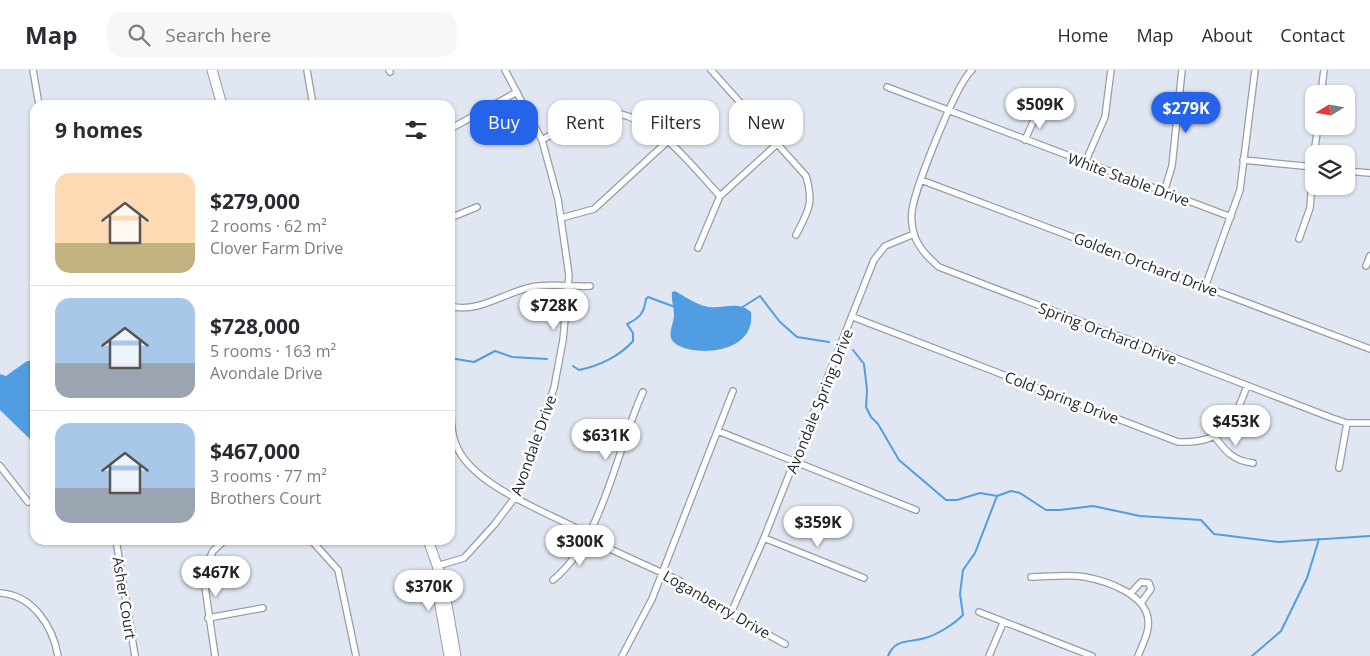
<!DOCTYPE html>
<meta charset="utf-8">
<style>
:root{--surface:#fff;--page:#f7f7f7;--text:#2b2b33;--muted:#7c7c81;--line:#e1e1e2;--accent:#2563eb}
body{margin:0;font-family:"Open Sans",sans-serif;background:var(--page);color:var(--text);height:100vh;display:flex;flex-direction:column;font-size:19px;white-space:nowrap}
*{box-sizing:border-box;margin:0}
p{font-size:16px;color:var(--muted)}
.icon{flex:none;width:28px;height:28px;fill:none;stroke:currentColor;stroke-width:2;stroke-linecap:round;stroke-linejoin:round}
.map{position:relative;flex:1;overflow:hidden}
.side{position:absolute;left:30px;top:30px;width:425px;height:445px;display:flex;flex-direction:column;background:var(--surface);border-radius:15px;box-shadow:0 1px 4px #0004}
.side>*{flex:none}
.banner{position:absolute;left:470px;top:30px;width:475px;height:45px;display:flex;gap:10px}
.needle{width:32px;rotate:259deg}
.tools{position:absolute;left:1305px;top:15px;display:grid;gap:10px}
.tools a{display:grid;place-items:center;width:50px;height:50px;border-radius:10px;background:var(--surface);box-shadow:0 1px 4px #0004;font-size:25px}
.price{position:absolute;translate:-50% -42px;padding:0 11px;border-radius:18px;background:#fff;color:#222;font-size:16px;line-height:32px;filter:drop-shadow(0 1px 2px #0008)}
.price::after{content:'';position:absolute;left:50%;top:30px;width:15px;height:11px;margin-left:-8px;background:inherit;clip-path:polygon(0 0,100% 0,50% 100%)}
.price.current{background:var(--accent);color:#fff}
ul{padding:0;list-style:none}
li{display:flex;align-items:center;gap:15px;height:125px;padding:0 25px}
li+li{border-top:1px solid var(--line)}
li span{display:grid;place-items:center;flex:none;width:140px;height:100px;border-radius:15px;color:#555}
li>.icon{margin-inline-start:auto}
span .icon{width:60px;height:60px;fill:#fffc;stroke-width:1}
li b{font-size:21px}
h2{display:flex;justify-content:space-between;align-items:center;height:60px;padding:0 25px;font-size:21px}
.pill{padding:0 18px;border-radius:15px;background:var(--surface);box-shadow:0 1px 4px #0004;font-size:18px;line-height:45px}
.pill.current{background:var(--accent);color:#fff}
header{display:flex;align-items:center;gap:30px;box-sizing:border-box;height:70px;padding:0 25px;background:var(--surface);border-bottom:1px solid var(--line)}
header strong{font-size:24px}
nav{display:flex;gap:28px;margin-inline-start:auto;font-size:18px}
.search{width:350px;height:45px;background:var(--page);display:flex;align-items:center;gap:12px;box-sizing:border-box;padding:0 18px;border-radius:15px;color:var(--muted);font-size:19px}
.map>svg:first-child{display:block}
.water{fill:#509de1}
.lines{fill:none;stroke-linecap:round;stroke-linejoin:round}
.stream{stroke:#509de1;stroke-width:2}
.street-casing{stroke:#979ca6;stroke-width:8}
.secondary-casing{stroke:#979ca6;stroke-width:11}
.street{stroke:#fff;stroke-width:5.5}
.secondary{stroke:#fff;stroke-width:9}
.labels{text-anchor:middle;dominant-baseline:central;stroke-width:5;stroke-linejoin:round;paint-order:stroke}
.street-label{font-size:15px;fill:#27292d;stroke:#fff}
</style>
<header>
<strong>Map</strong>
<div class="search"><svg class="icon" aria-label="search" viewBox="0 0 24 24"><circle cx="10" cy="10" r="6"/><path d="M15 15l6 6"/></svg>Search here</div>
<nav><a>Home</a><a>Map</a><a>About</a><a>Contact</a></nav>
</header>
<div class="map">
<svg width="1370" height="586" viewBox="0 0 1370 586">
<rect width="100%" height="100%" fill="#e1e7f2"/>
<!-- water -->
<path class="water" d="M675 221C684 226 694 233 704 236 721 241 736 229 751 242 757 290 677 287 671 268 669 261 674 252 674 245 674 237 671 230 672 222Z
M27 291H32L34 305 30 320 35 340V374L0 340V304L6 306Z"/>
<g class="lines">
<!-- stream -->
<path class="stream" d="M741 238 760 226 780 252 797 267 829 272
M853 280 864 294 867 320 866 337 871 347 878 354 899 390 946 430H957L980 423 997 426 1011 421 1020 423 1046 440H1060L1093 436 1140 446 1201 450 1214 464 1279 472 1370 466
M450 288 474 292 495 281 512 287 547 289
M573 296 579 300C599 296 620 286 633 271V263L627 254C640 248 644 243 646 229L648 227 675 237
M888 586C895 568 909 573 925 568 937 565 954 554 963 545L960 524 963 500 975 483 997 426
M1252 586 1281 561 1307 508 1319 469"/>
<defs>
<path id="street" d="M33 0 39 35
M307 0 313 35
M389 0 390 2
M711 0 806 106C814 133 809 140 796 165
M972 0C956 14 915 118 912 141 911 148 912 157 914 164 918 178 929 188 939 197L1332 348 1347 353H1370
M887 17 1231 147
M1321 24 1324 0
M450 59 517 22
M542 70C558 60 597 39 617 43 661 53 690 94 720 126
M1025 70 1037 43
M1314 84 1318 56
M1243 90 1314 97
M1085 93 1105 47 1111 0
M1346 101 1370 103
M921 110 1370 279
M1164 122 1172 96 1182 0
M450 148 477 137
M561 148 594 139 668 71
M1299 169 1310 138 1314 85
M698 178 720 126 777 74
M1366 196 1370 186
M1205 217 1240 120 1255 0
M450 236C478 244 505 222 532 217 550 213 571 217 590 216
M853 247 1178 372C1223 374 1233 354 1247 316
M451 343C451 355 452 366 457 377 473 414 539 439 574 457L586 468 680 511 695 524 785 574
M718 361 916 440
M1215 367C1226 382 1234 391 1253 393
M0 396 28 432
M1339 398 1347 353
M764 468 864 508
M116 470 135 586
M311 470 338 500 356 586
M437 496 464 488 494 455 516 426 554 318 563 270 569 205 558 129 542 70 505 0
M1031 507C1049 507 1067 504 1085 507 1107 511 1145 524 1148 549 1150 562 1142 575 1138 586
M553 510C604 468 616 380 643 322
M0 523C33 525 53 557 58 586
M1130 524 1141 512 1149 513 1151 519 1141 533
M979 542 1092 586
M731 543 764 468 874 190 885 176 914 164
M208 548 263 538
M215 586 203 503 213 481 225 470
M622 586 652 529 733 321
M989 586 1003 553"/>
<path id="secondary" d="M212 0 222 35
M428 470 443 512 456 586
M437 501 436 513 449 586"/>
</defs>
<!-- street casing -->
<use href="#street" class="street-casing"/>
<!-- secondary casing -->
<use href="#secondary" class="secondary-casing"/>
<!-- street -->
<use href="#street" class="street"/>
<!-- secondary -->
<use href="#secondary" class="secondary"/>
</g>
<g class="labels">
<!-- street labels -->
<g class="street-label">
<text transform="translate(1129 109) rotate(20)">White Stable Drive</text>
<text transform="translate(1146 194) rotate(21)">Golden Orchard Drive</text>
<text transform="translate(1108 263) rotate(21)">Spring Orchard Drive</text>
<text transform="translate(1062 327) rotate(21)">Cold Spring Drive</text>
<text transform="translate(819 331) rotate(-68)">Avondale Spring Drive</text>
<text transform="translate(533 375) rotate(-70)">Avondale Drive</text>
<text transform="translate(125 528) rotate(81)">Asher Court</text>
<text transform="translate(717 534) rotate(30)">Loganberry Drive</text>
</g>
</g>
</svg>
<div class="tools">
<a><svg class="needle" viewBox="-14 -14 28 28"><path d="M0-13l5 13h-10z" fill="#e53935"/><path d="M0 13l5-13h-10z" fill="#7c7c81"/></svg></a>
<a><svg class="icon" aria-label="layers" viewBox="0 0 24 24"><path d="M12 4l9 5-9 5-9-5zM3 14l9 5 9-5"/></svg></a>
</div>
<b class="price" style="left:1040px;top:60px">$509K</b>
<b class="price current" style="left:1186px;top:64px">$279K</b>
<b class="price" style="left:554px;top:261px">$728K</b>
<b class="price" style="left:1236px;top:377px">$453K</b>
<b class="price" style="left:606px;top:391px">$631K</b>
<b class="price" style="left:818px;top:478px">$359K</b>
<b class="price" style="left:580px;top:497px">$300K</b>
<b class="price" style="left:216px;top:528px">$467K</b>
<b class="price" style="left:429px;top:542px">$370K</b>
<div class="banner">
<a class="pill current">Buy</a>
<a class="pill">Rent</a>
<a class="pill">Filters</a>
<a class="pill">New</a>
</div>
<section class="side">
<h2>9 homes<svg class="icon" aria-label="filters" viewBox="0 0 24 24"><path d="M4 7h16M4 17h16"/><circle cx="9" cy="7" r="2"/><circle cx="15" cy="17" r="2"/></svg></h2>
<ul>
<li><span style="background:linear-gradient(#ffd9b3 70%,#c2b280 0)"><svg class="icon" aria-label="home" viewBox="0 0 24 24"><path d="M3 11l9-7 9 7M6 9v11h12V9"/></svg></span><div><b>$279,000</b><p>2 rooms · 62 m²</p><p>Clover Farm Drive</p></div></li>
<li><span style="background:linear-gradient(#a9c7e8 65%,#9aa5b1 0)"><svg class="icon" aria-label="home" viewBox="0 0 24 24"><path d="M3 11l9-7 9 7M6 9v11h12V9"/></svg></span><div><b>$728,000</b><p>5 rooms · 163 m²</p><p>Avondale Drive</p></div></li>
<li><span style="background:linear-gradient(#a9c7e8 65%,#9aa5b1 0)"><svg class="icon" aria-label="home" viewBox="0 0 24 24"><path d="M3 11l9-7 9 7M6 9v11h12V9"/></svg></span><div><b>$467,000</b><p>3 rooms · 77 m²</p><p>Brothers Court</p></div></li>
</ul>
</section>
</div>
